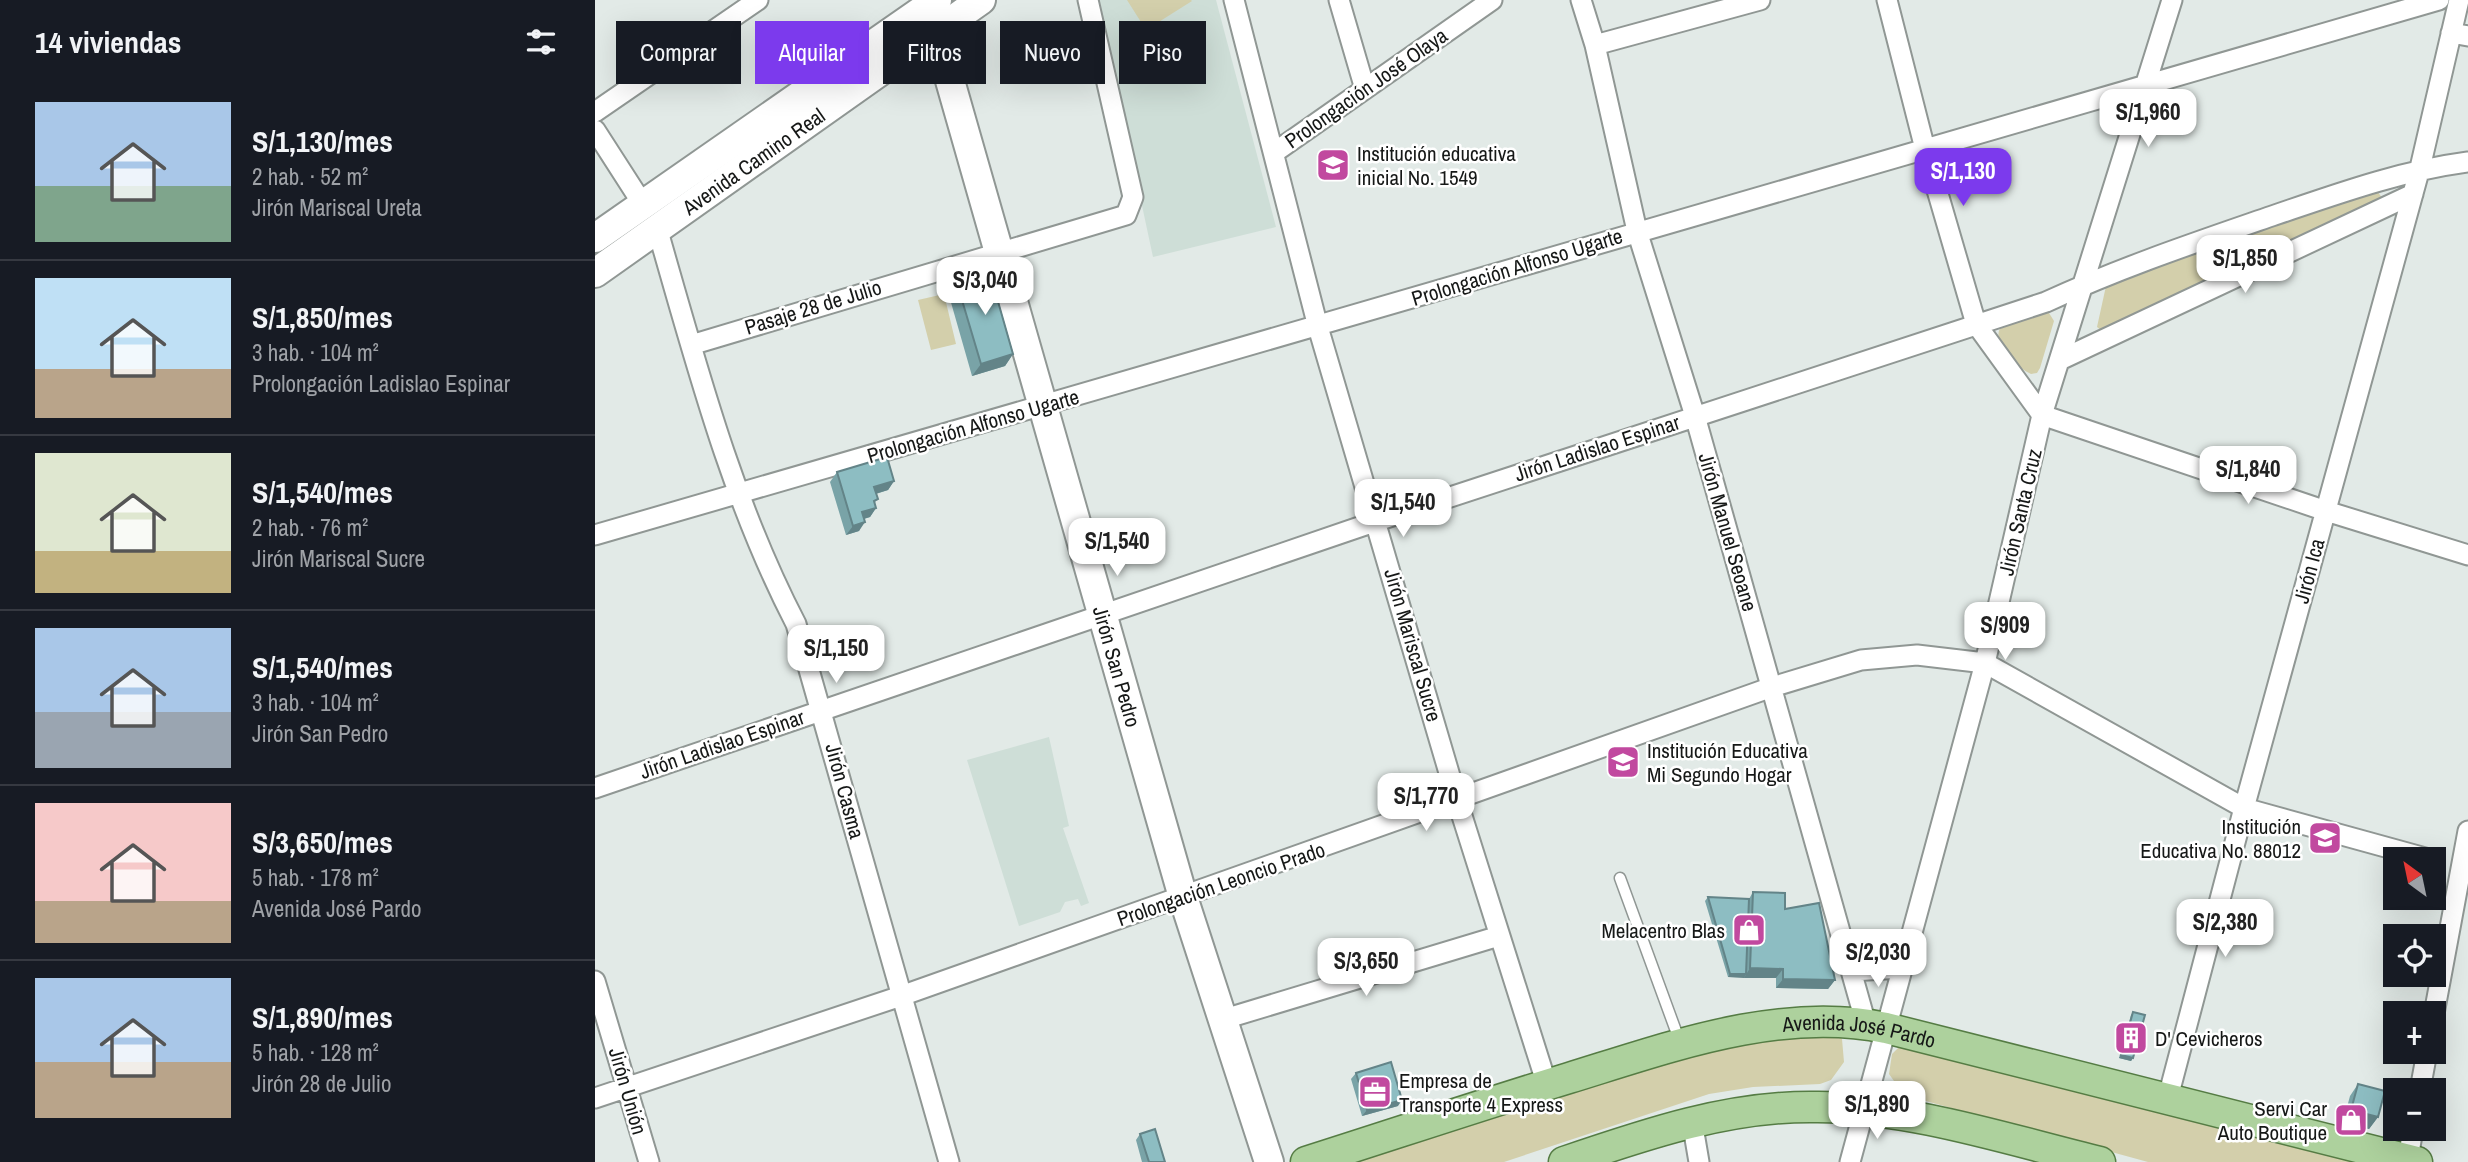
<!DOCTYPE html>
<html lang="es">
<meta charset="utf-8">
<style>
:root{--surface:#171b24;--page:#20242c;--text:#f1f3f6;--muted:#9ea1a6;--line:#363941;--accent:#7c3aed}
body{margin:0;font-family:"Archivo Narrow",sans-serif;background:var(--page);color:var(--text);height:100vh;display:flex;flex-direction:column;font-size:26px;white-space:nowrap}
*{box-sizing:border-box;margin:0}
p{font-size:23px;color:var(--muted)}
.icon{flex:none;width:38px;height:38px;fill:none;stroke:currentColor;stroke-width:2;stroke-linecap:round;stroke-linejoin:round}
.map{position:relative;flex:1;overflow:hidden}
.drawer{display:flex;flex-direction:column;background:var(--surface);width:595px}
.drawer>*{flex:none}
.guide{position:absolute;left:21px;top:21px;width:665px;height:63px;display:flex;gap:14px}
.needle{width:46px;rotate:327deg}
.fabs{position:absolute;left:1788px;top:847px;display:grid;gap:14px}
.fabs a{display:grid;place-items:center;width:63px;height:63px;border-radius:0px;background:var(--surface);box-shadow:0 7px 28px #0002;font-size:35px}
.price{position:absolute;translate:-50% -60px;padding:0 16px;border-radius:14px;background:#fff;color:#222;font-size:23px;line-height:46px;filter:drop-shadow(0 2px 4px #0008)}
.price::after{content:'';position:absolute;left:50%;top:42px;width:21px;height:16px;margin-left:-10px;background:inherit;clip-path:polygon(0 0,100% 0,50% 100%)}
.price.current{background:var(--accent);color:#fff}
ul{padding:0;list-style:none}
li{display:flex;align-items:center;gap:21px;height:175px;padding:0 35px}
li+li{border-top:2px solid var(--line)}
li span{display:grid;place-items:center;flex:none;width:196px;height:140px;border-radius:0px;color:#555}
li>.icon{margin-inline-start:auto}
span .icon{width:84px;height:84px;fill:#fffc;stroke-width:1}
li b{font-size:30px}
h2{display:flex;justify-content:space-between;align-items:center;height:84px;padding:0 35px;font-size:30px}
.pill{padding:0 24px;border-radius:0px;background:var(--surface);box-shadow:0 7px 28px #0002;font-size:24px;line-height:63px}
.pill.current{background:var(--accent);color:#fff}
main{display:flex;flex:1;min-height:0}
.map>svg:first-child{display:block}
.built{fill:#ceded7}
.green{fill:#d3cfab}
.lines{fill:none;stroke-linecap:round;stroke-linejoin:round}
.lane-casing{stroke:#909794;stroke-width:13}
.street-casing{stroke:#909794;stroke-width:23}
.secondary-casing{stroke:#909794;stroke-width:32}
.primary-casing{stroke:#557c44;stroke-width:33}
.lane{stroke:#fff;stroke-width:10}
.street{stroke:#fff;stroke-width:19}
.secondary{stroke:#fff;stroke-width:28}
.primary{stroke:#add19d;stroke-width:30}
.wall{fill:#79a3a7}
.shaded-wall{fill:#638488}
.building{fill:#8dbdc2;stroke:#638488;stroke-width:2}
.labels{text-anchor:middle;dominant-baseline:central;stroke-width:5;stroke-linejoin:round;paint-order:stroke}
.street-label{font-size:21px;fill:#161817;stroke:#fff}
.poi-label{font-size:21px;fill:#161817;stroke:#fff;text-anchor:start}
</style>
<main>
<section class="drawer">
<h2>14 viviendas<svg class="icon" aria-label="filters" viewBox="0 0 24 24"><path d="M4 7h16M4 17h16"/><circle cx="9" cy="7" r="2"/><circle cx="15" cy="17" r="2"/></svg></h2>
<ul>
<li><span style="background:linear-gradient(#a9c7e8 60%,#7fa58c 0)"><svg class="icon" aria-label="home" viewBox="0 0 24 24"><path d="M3 11l9-7 9 7M6 9v11h12V9"/></svg></span><div><b>S/1,130/mes</b><p>2 hab. · 52 m²</p><p>Jirón Mariscal Ureta</p></div></li>
<li><span style="background:linear-gradient(#bfe0f5 65%,#b9a48a 0)"><svg class="icon" aria-label="home" viewBox="0 0 24 24"><path d="M3 11l9-7 9 7M6 9v11h12V9"/></svg></span><div><b>S/1,850/mes</b><p>3 hab. · 104 m²</p><p>Prolongación Ladislao Espinar</p></div></li>
<li><span style="background:linear-gradient(#dfe7d0 70%,#c2b280 0)"><svg class="icon" aria-label="home" viewBox="0 0 24 24"><path d="M3 11l9-7 9 7M6 9v11h12V9"/></svg></span><div><b>S/1,540/mes</b><p>2 hab. · 76 m²</p><p>Jirón Mariscal Sucre</p></div></li>
<li><span style="background:linear-gradient(#a9c7e8 60%,#9aa5b1 0)"><svg class="icon" aria-label="home" viewBox="0 0 24 24"><path d="M3 11l9-7 9 7M6 9v11h12V9"/></svg></span><div><b>S/1,540/mes</b><p>3 hab. · 104 m²</p><p>Jirón San Pedro</p></div></li>
<li><span style="background:linear-gradient(#f6c9c9 70%,#b9a48a 0)"><svg class="icon" aria-label="home" viewBox="0 0 24 24"><path d="M3 11l9-7 9 7M6 9v11h12V9"/></svg></span><div><b>S/3,650/mes</b><p>5 hab. · 178 m²</p><p>Avenida José Pardo</p></div></li>
<li><span style="background:linear-gradient(#a9c7e8 60%,#b9a48a 0)"><svg class="icon" aria-label="home" viewBox="0 0 24 24"><path d="M3 11l9-7 9 7M6 9v11h12V9"/></svg></span><div><b>S/1,890/mes</b><p>5 hab. · 128 m²</p><p>Jirón 28 de Julio</p></div></li>
</ul>
</section>
<div class="map">
<svg width="1873" height="1162" viewBox="0 0 1873 1162">
<rect width="100%" height="100%" fill="#e2eae7"/>
<!-- built -->
<path class="built" d="M503 0H621L681 227 558 257Z
M454 737 474 826 468 828 494 903 486 906 483 899 470 902 465 912 424 926 372 760Z"/>
<!-- green -->
<path class="green" d="M532 0H596L597 1 551 30Z
M1781 189 1787 198 1507 331 1502 327 1511 286 1521 277Z
M349 294 361 344 336 350 323 300Z
M1448 312 1454 313 1459 321 1445 368 1442 373 1436 374C1422 368 1395 342 1406 327Z
M1242 1032 1247 1039 1249 1062 1236 1080 1225 1084 1158 1087 1114 1094 909 1162H738L1085 1048Z
M1310 1041 1774 1162H1553L1309 1095 1294 1074 1297 1054Z"/>
<g class="lines">
<defs>
<path id="lane" d="M1025 878 1085 1042"/>
<path id="street" d="M639 0 723 327 862 800 952 1085
M744 0 770 89
M986 0 1000 45 1042 231 1100 416 1271 1024
M1292 0 1330 149 1381 324 1447 415 1731 511 1873 555
M1856 33 1873 36
M1000 45 1165 0
M0 112 163 0
M0 130 47 203
M680 152 897 0
M62 228C101 363 136 499 201 624L354 1162
M96 345 531 215 538 197 493 0
M1465 360 1818 194
M0 535 1844 0
M0 788 782 521 1451 302C1527 267 1599 243 1677 216 1742 194 1805 171 1873 162
M1256 971 1307 968
M0 981 54 1162
M1839 1014 1873 831
M626 1020 904 936
M1825 1090 1832 1052
M0 1098 306 996 1177 687 1266 660 1322 655 1390 663 1649 808 1834 859
M1572 1101 1649 808 1825 168 1864 0
M1097 1121 1104 1162
M1813 1159 1818 1129
M1255 1162 1390 663 1447 415 1577 0"/>
<g id="secondary">
<path id="s1" d="M332 0 588 897 674 1162"/>
<path d="M0 238 342 0"/>
<path id="s2" d="M0 273 386 0"/>
</g>
<g id="primary">
<path id="s3" d="M711 1162C799 1134 886 1105 974 1078 1075 1047 1185 1006 1291 1028L1822 1162"/>
<path d="M969 1162C1051 1134 1136 1105 1223 1107 1318 1108 1414 1140 1505 1162"/>
</g>
</defs>
<!-- lane casing -->
<use href="#lane" class="lane-casing"/>
<!-- street casing -->
<use href="#street" class="street-casing"/>
<!-- secondary casing -->
<use href="#secondary" class="secondary-casing"/>
<!-- primary casing -->
<use href="#primary" class="primary-casing"/>
<!-- lane -->
<use href="#lane" class="lane"/>
<!-- street -->
<use href="#street" class="street"/>
<!-- secondary -->
<use href="#secondary" class="secondary"/>
<!-- primary -->
<use href="#primary" class="primary"/>
</g>
<!-- wall -->
<path class="wall" d="M361 280 418 354 410 366 377 376 353 292Z
M242 472 299 481 293 490 281 494 280 504 281 508 275 517 269 519 264 531 251 535 235 482Z
M1158 892 1190 909 1240 980 1233 989 1181 988V978L1133 977 1110 901 1113 897 1154 899Z
M1538 1012V1058L1536 1061 1524 1058 1536 1015Z
M761 1073 803 1106 767 1116 756 1079Z
M1763 1084 1783 1117 1774 1129 1748 1122 1755 1096Z
M545 1134 570 1162H547L541 1140Z"/>
<!-- shaded-wall -->
<path class="shaded-wall" d="M418 354 410 366 377 376 386 364Z
M299 481 293 490 273 496 279 487Z
M281 508 275 517 261 521 267 512Z
M270 522 264 531 251 535 258 526Z
M1155 968 1188 969 1181 978H1149Z
M1135 974H1151L1149 978 1133 977Z
M1188 979 1240 980 1233 989 1181 988Z
M1526 1055 1538 1058 1536 1061 1524 1058Z
M807 1100 803 1106 767 1116 772 1110Z
M1756 1110 1783 1117 1774 1129 1748 1122Z"/>
<!-- building -->
<path class="building" d="M394 270 418 354 386 364 361 280Z
M292 457 299 481 279 487 283 499 279 501 281 508 267 512 270 522 258 526 242 472Z
M1158 892 1190 893V909L1224 903 1240 980 1188 979V969L1155 968Z
M1113 897 1154 899 1151 974H1135Z
M1538 1012 1550 1015 1538 1058 1526 1055Z
M796 1062 807 1100 772 1110 761 1073Z
M1763 1084 1790 1091 1783 1117 1756 1110Z
M560 1129 570 1162H554L545 1134Z"/>
<!-- icons -->
<defs>
<symbol id="school-square" viewBox="-11 -11 22 22"><rect x="-9" y="-9" width="18" height="18" rx="4" fill="#c1499f" stroke="#fff"/><path d="M0-5L7-2L0 1L-7-2ZM-4 1L0 2.5L4 1V4Q0 6-4 4Z" fill="#fff"/></symbol>
<symbol id="shop-square" viewBox="-11 -11 22 22"><rect x="-9" y="-9" width="18" height="18" rx="4" fill="#c1499f" stroke="#fff"/><path d="M-5-2.5h2.3a2.7 3.5 0 0 1 5.4 0H5L5.5 6h-11ZM-1.5-2.5h3a1.5 2.3 0 0 0-3 0Z" fill="#fff"/></symbol>
<symbol id="building-square" viewBox="-11 -11 22 22"><rect x="-9" y="-9" width="18" height="18" rx="4" fill="#c1499f" stroke="#fff"/><path d="M-4-6H4V6H1V3H-1V6H-4ZM-2.5-4.3h1.7v1.8h-1.7ZM.8-4.3h1.7v1.8H.8ZM-2.5-1h1.7V.8h-1.7ZM.8-1h1.7V.8H.8Z" fill="#fff"/></symbol>
<symbol id="office-square" viewBox="-11 -11 22 22"><rect x="-9" y="-9" width="18" height="18" rx="4" fill="#c1499f" stroke="#fff"/><path d="M-6-3h4V-5.5h4V-3h4V5H-6ZM-1-4.5V-3h2v-1.5ZM-6 0V1H6V0Z" fill="#fff"/></symbol>
</defs>
<g fill-rule="evenodd">
<use href="#school-square" x="719" y="146" width="38" height="38"/>
<use href="#school-square" x="1009" y="743" width="38" height="38"/>
<use href="#school-square" x="1711" y="819" width="38" height="38"/>
<use href="#shop-square" x="1135" y="911" width="38" height="38"/>
<use href="#building-square" x="1517" y="1019" width="38" height="38"/>
<use href="#office-square" x="761" y="1073" width="38" height="38"/>
<use href="#shop-square" x="1737" y="1101" width="38" height="38"/>
</g>
<g class="labels">
<!-- street labels -->
<g class="street-label">
<text transform="translate(771 88) rotate(-35)">Prolongación José Olaya</text>
<text stroke="none"><textPath href="#s2" startOffset="194">Avenida Camino Real</textPath></text>
<text transform="translate(922 267) rotate(-17)">Prolongación Alfonso Ugarte</text>
<text transform="translate(218 307) rotate(-17)">Pasaje 28 de Julio</text>
<text transform="translate(378 426) rotate(-16)">Prolongación Alfonso Ugarte</text>
<text transform="translate(1002 448) rotate(-18)">Jirón Ladislao Espinar</text>
<text transform="translate(1425 512) rotate(-77)">Jirón Santa Cruz</text>
<text transform="translate(1133 532) rotate(74)">Jirón Manuel Seoane</text>
<text transform="translate(1714 571) rotate(-75)">Jirón Ica</text>
<text transform="translate(818 645) rotate(74)">Jirón Mariscal Sucre</text>
<text stroke="none"><textPath href="#s1" startOffset="693">Jirón San Pedro</textPath></text>
<text transform="translate(127 744) rotate(-19)">Jirón Ladislao Espinar</text>
<text transform="translate(250 791) rotate(75)">Jirón Casma</text>
<text transform="translate(626 884) rotate(-19)">Prolongación Leoncio Prado</text>
<text stroke="none"><textPath href="#s3" startOffset="574">Avenida José Pardo</textPath></text>
<text transform="translate(33 1091) rotate(74)">Jirón Unión</text>
</g>
<!-- poi labels -->
<g class="poi-label">
<text x="762" y="153">Institución educativa<tspan x="762" dy="24">inicial No. 1549</tspan></text>
<text x="1052" y="750">Institución Educativa<tspan x="1052" dy="24">Mi Segundo Hogar</tspan></text>
<text x="1706" y="826" text-anchor="end">Institución<tspan x="1706" dy="24">Educativa No. 88012</tspan></text>
<text x="1130" y="930" text-anchor="end">Melacentro Blas</text>
<text x="1560" y="1038">D' Cevicheros</text>
<text x="804" y="1080">Empresa de<tspan x="804" dy="24">Transporte 4 Express</tspan></text>
<text x="1732" y="1108" text-anchor="end">Servi Car<tspan x="1732" dy="24">Auto Boutique</tspan></text>
</g>
</g>
</svg>
<div class="fabs">
<a><svg class="needle" viewBox="-14 -14 28 28"><path d="M0-13l5 13h-10z" fill="#e53935"/><path d="M0 13l5-13h-10z" fill="#9ea1a6"/></svg></a>
<a><svg class="icon" aria-label="locate" viewBox="0 0 24 24"><circle cx="12" cy="12" r="6"/><path d="M12 2v4M12 18v4M2 12h4M18 12h4"/></svg></a>
<a>+</a>
<a>−</a>
</div>
<b class="price" style="left:1553px;top:149px">S/1,960</b>
<b class="price current" style="left:1368px;top:208px">S/1,130</b>
<b class="price" style="left:1650px;top:295px">S/1,850</b>
<b class="price" style="left:390px;top:317px">S/3,040</b>
<b class="price" style="left:1653px;top:506px">S/1,840</b>
<b class="price" style="left:808px;top:539px">S/1,540</b>
<b class="price" style="left:522px;top:578px">S/1,540</b>
<b class="price" style="left:1410px;top:662px">S/909</b>
<b class="price" style="left:241px;top:685px">S/1,150</b>
<b class="price" style="left:831px;top:833px">S/1,770</b>
<b class="price" style="left:1630px;top:959px">S/2,380</b>
<b class="price" style="left:1283px;top:989px">S/2,030</b>
<b class="price" style="left:771px;top:998px">S/3,650</b>
<b class="price" style="left:1282px;top:1141px">S/1,890</b>
<div class="guide">
<a class="pill">Comprar</a>
<a class="pill current">Alquilar</a>
<a class="pill">Filtros</a>
<a class="pill">Nuevo</a>
<a class="pill">Piso</a>
</div>
</div>
</main>
